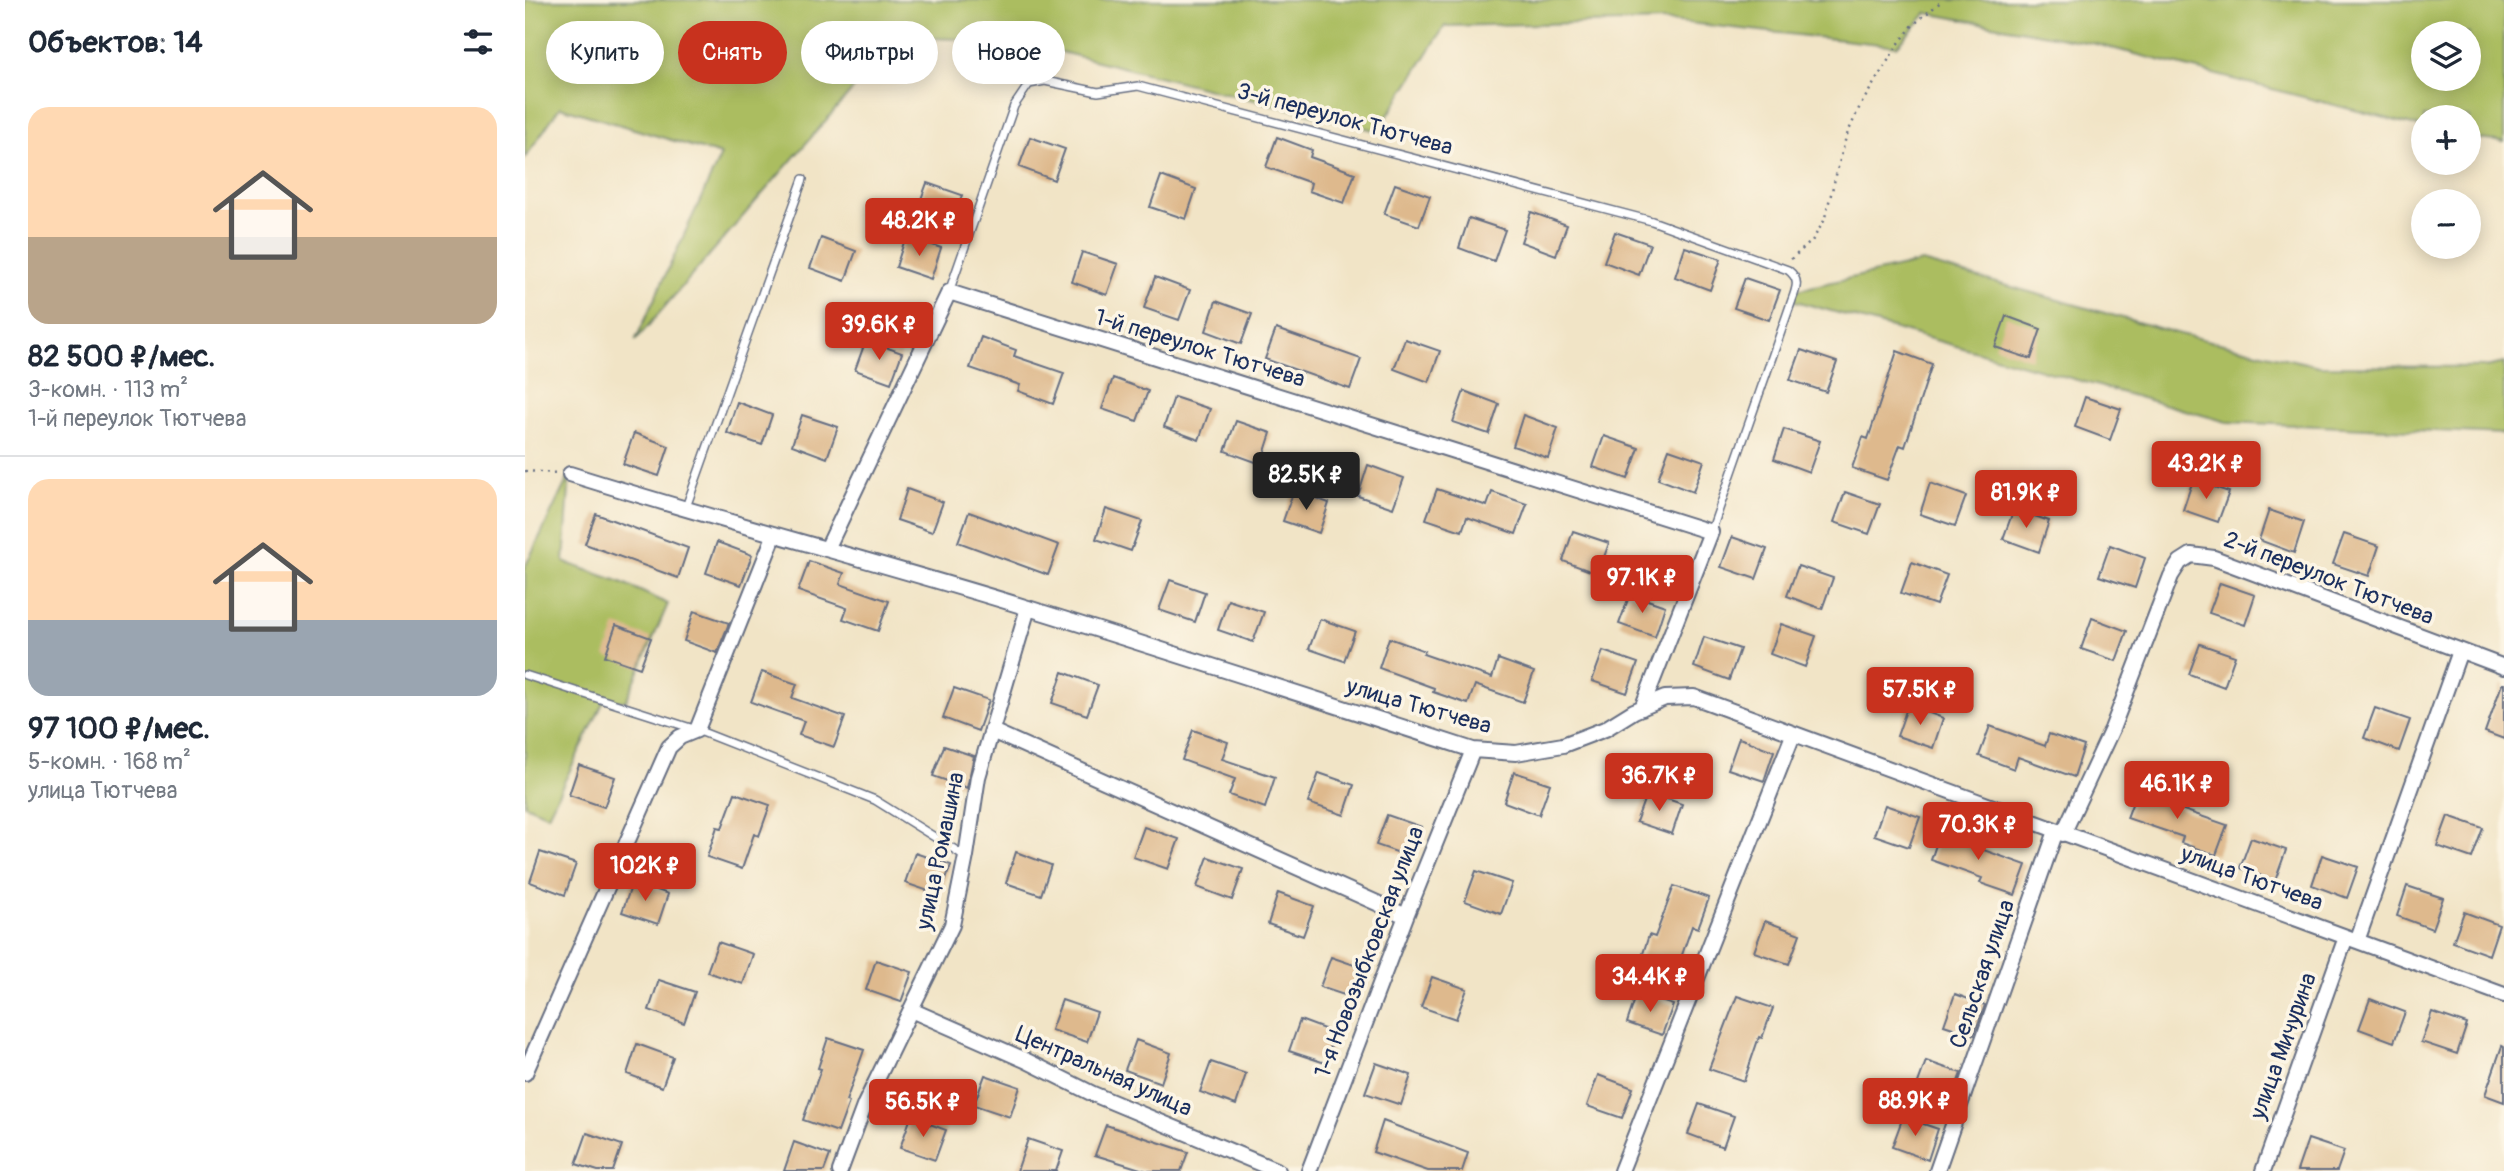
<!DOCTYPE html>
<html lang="ru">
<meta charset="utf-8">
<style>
:root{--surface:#fff;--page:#f2f2f3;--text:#1f2937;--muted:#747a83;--line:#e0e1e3;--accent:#c8321e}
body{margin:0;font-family:Pangolin,sans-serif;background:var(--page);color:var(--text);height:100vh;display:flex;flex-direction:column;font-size:26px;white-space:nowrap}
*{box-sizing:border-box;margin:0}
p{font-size:23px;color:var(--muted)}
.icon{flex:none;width:38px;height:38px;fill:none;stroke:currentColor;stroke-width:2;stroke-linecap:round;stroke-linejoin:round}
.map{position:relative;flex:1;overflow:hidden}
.panel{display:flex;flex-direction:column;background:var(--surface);width:525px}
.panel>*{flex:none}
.guide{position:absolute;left:21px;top:21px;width:665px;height:63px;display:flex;gap:14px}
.buttons{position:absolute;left:1886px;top:21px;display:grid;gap:14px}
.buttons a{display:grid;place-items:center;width:70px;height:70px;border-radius:50%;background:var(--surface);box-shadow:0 4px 18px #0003;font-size:35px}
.price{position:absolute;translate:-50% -60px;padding:0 16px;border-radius:7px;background:var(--accent);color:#fff;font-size:23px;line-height:46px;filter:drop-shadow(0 2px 4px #0008)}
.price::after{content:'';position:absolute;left:50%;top:42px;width:21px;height:16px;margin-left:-10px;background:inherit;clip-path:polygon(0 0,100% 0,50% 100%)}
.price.active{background:#222;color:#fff}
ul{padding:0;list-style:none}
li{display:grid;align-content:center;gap:14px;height:371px;padding:0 28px}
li+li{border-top:2px solid var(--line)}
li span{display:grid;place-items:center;height:217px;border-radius:21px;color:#555}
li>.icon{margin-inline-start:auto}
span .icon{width:126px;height:126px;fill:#fffc;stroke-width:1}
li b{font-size:30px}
h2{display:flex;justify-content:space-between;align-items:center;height:84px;padding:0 28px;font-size:30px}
.pill{padding:0 24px;border-radius:32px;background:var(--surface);box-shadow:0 4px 18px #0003;font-size:24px;line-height:63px}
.pill.active{background:var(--accent);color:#fff}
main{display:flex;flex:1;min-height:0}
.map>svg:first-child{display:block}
.green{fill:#abbd61;stroke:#637660;stroke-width:2;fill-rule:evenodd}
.building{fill:#deb98d}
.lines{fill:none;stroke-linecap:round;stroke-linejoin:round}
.lane-casing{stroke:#666e82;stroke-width:10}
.street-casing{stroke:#666e82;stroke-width:18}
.path{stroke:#666e82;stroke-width:2.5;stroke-dasharray:2 5;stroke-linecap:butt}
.lane{stroke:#fff;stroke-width:7}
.street{stroke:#fff;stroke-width:14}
.labels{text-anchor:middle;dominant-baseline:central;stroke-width:7;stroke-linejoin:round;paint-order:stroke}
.street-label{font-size:23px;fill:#1b2f5e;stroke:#fcf5e5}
</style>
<main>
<section class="panel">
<h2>Объектов: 14<svg class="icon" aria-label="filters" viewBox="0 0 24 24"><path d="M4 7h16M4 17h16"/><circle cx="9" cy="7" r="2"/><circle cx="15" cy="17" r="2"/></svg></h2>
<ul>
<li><span style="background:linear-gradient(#ffd9b3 60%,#b9a48a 0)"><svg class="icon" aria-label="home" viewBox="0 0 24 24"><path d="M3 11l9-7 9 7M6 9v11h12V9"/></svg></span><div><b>82 500 ₽/мес.</b><p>3-комн. · 113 m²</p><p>1-й переулок Тютчева</p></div></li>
<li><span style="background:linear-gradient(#ffd9b3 65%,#9aa5b1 0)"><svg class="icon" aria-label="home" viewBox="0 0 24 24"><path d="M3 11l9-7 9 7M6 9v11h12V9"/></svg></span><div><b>97 100 ₽/мес.</b><p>5-комн. · 168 m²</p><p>улица Тютчева</p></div></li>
</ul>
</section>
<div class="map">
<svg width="1979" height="1171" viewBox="0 0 1979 1171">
<rect width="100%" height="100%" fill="#fcf5e5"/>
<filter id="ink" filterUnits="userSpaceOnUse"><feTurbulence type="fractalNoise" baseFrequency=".0143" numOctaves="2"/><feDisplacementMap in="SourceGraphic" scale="14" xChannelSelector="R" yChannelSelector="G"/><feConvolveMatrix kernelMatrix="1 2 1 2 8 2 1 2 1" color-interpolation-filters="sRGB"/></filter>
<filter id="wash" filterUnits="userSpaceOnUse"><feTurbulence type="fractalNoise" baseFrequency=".00686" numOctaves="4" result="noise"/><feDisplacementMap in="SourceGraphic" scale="28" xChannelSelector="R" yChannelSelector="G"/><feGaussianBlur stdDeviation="1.57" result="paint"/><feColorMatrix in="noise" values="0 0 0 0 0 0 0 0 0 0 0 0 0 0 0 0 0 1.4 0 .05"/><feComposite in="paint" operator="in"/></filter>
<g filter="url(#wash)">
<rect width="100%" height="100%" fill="#f1e4c6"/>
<!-- green -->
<path class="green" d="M0 0H1976L1979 3V142L1944 138V117H1899V128L1571 44 1402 13 1372 46 1145 21 920 26 853 131 492 41 373 37 110 341 196 155 35 107 0 158ZM1899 33H1944V79H1899Z
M1397 262 1655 334 1794 366 1961 367 1979 363V434L1702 422 1267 300 1271 290Z
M45 474 39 562 96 582 143 604 101 701H79L23 815 0 805V567Z"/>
<g id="blocks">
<!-- building -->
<path class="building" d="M505 137 540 149 529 180 494 167Z
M752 137 787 150 785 157 830 173 819 203 784 191 786 183 741 167Z
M636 176 671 189 661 219 625 207Z
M402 183 437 195 427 225 391 213Z
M870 184 905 196 894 226 859 214Z
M1006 212 1042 225 1031 255 996 242Z
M944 218 980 230 969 261 934 248Z
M1090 232 1125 244 1114 275 1079 262Z
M381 236 416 248 406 279 371 267Z
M296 238 331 251 320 281 285 268Z
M1160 247 1196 259 1185 290 1150 277Z
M557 252 593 264 582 295 547 282Z
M630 277 665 290 654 320 619 308Z
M1220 278 1255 290 1244 320 1209 308Z
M691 301 727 314 716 344 681 331Z
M1481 316 1516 329 1506 359 1470 347Z
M751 329 836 359 825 389 740 359Z
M456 337 491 350 489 356 539 373 528 404 493 391 495 385 445 368Z
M880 339 915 351 904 382 869 369Z
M341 340 377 353 366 383 330 370Z
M1276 350 1312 362 1301 392 1265 380Z
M1372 351 1407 364 1380 447 1375 445 1362 480 1327 468 1338 437 1343 439Z
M588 378 623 391 612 421 577 409Z
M939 391 974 404 964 434 928 422Z
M649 397 685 409 674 440 639 427Z
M1560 397 1596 409 1585 440 1550 427Z
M212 402 247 415 237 445 202 433Z
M277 415 313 427 302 458 267 445Z
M998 415 1033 428 1023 458 988 446Z
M711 421 746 433 736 464 700 451Z
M1259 429 1295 441 1284 472 1249 459Z
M109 433 144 446 134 476 98 464Z
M1079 436 1114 448 1103 479 1068 467Z
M1144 449 1179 461 1168 492 1133 479Z
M843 465 879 478 868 508 833 496Z
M1668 480 1704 492 1693 522 1658 510Z
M1405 483 1441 496 1430 526 1395 514Z
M382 489 418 502 407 532 372 520Z
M912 489 962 506 967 492 1002 504 991 534 942 517 937 531 901 519Z
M769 490 804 503 794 533 758 521Z
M1320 492 1355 504 1344 534 1309 522Z
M581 509 617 521 606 551 571 539Z
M1489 509 1524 521 1514 552 1478 539Z
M1744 510 1779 522 1769 553 1734 540Z
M444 512 534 545 523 575 433 542Z
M71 514 163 548 153 578 60 544Z
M1048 531 1084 543 1073 574 1038 561Z
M1819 534 1854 546 1844 576 1808 564Z
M1207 537 1242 549 1231 579 1196 567Z
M192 542 227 555 216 585 181 573Z
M1585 545 1620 558 1610 588 1574 576Z
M284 561 319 573 315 584 364 601 353 631 318 619 322 608 273 591Z
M1387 562 1422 575 1411 605 1376 593Z
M1273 566 1308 578 1297 609 1262 596Z
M645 580 680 592 670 622 634 610Z
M1695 583 1730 595 1720 625 1684 613Z
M1105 594 1140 606 1130 637 1094 624Z
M703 600 739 612 728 642 693 630Z
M169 611 204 623 192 653 159 641Z
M1567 618 1602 631 1591 661 1556 649Z
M795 619 830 631 819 661 784 649Z
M1256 624 1291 636 1280 667 1245 654Z
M91 625 126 638 115 668 80 656Z
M1179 637 1215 649 1204 680 1169 667Z
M864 638 900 651 898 654 967 678 973 659 1009 672 998 702 950 685 943 704 908 692 909 688 854 668Z
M1675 644 1710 656 1699 687 1664 674Z
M1078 651 1113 663 1102 693 1067 681Z
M237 672 272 684 267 698 320 717 309 747 274 735 279 721 226 702Z
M538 672 573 685 562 715 527 703Z
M1977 684H1979V739L1960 732Z
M429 688 464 700 453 731 418 718Z
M1383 705 1418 718 1408 748 1372 736Z
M1850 708 1885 720 1874 751 1839 738Z
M1465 726 1520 746 1524 734 1559 746 1549 777 1493 757 1489 769 1454 756Z
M668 730 703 742 697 759 750 777 740 808 704 795 710 779 657 760Z
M1214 738 1249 751 1239 781 1203 769Z
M419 746 449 756 442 788 408 776Z
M54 765 90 777 79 807 44 795Z
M989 772 1025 784 1014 815 979 802Z
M794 773 829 785 819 815 783 803Z
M1613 788 1648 800 1647 806 1702 825 1691 855 1656 843 1658 837 1602 818Z
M1122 792 1157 804 1147 834 1111 822Z
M210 793 245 805 234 836 229 834 217 869 182 857 192 827 197 828Z
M1360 805 1395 817 1384 847 1349 835Z
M862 815 897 827 886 857 851 845Z
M1923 816 1958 828 1947 858 1912 846Z
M619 827 654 839 643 869 608 857Z
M1416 830 1452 842 1450 847 1501 865 1490 895 1455 883 1457 878 1406 860Z
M1726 838 1761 850 1750 881 1715 868Z
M15 852 51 864 40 895 5 882Z
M491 852 526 865 516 895 481 883Z
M390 853 426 865 415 895 380 883Z
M1797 855 1833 867 1822 898 1787 885Z
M683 857 718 869 707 900 672 887Z
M951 871 987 883 976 914 940 901Z
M108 881 143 894 133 924 97 912Z
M1149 886 1184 898 1173 928 1167 926 1149 978 1114 966 1124 935 1130 937Z
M1882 886 1918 898 1907 929 1872 916Z
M753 893 789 906 778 936 743 924Z
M1939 912 1974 925 1964 955 1928 942Z
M1240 921 1275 934 1264 964 1229 952Z
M193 942 228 954 218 984 182 972Z
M806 957 841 969 831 999 795 987Z
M351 960 387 972 376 1002 341 990Z
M907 977 942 989 931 1019 896 1007Z
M134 980 170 992 159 1023 124 1010Z
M1112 993 1148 1005 1137 1035 1102 1023Z
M1430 994 1460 1005 1449 1035 1419 1025Z
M1212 996 1248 1008 1237 1038 1234 1037 1219 1081 1184 1069Z
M1845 999 1880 1012 1869 1042 1834 1029Z
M537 1000 572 1012 562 1042 526 1030Z
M1907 1012 1942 1024 1932 1054 1896 1042Z
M775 1020 810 1033 800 1063 764 1051Z
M303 1038 339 1050 321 1101 324 1102 313 1132 278 1120 296 1069 293 1068Z
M611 1040 646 1053 636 1083 600 1070Z
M112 1044 148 1057 137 1087 102 1074Z
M1977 1046 1979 1047V1102L1960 1095Z
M1401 1061 1436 1073 1425 1103 1390 1091Z
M686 1062 721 1074 711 1105 675 1092Z
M851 1063 886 1075 876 1105 840 1093Z
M460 1075 495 1087 485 1117 449 1105Z
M1073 1075 1108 1088 1097 1118 1062 1106Z
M1174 1104 1209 1116 1198 1147 1163 1134Z
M386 1117 421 1130 410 1160 375 1148Z
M1378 1117 1413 1129 1403 1160 1367 1147Z
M858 1121 943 1153 937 1171H903L848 1152Z
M581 1125 663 1152 656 1171H622L570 1155Z
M62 1133 97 1145 88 1171H73L51 1164Z
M503 1139 538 1151 531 1171H492Z
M1783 1139 1819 1151 1812 1171H1772Z
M269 1142 305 1155 299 1171H259Z"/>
</g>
</g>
<g filter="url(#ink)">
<use href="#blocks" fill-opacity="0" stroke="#666e82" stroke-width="2"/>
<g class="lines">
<defs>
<path id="lane" d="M424 292 489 106 504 84 520 81 573 92 613 86 1127 221 1263 270C1275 279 1272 287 1267 300L1186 532
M160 510 278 179
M0 675 172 730 350 800 440 856"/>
<path id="street" d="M45 474C197 522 351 561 503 608 652 654 800 702 948 750L991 753 1038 745 1080 729 1109 711 1140 698 1169 697 1979 995
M302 549 424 292 1186 532 1117 708
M467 731 881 916
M1538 834 1587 729 1646 576 1655 562 1666 555 1689 558 1979 667
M1832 941 1935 651
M386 1010 500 1060 568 1094 753 1171
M0 1073 144 747 155 737 172 730 249 536
M315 1171 340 1104 427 925 441 856 453 777 503 608
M784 1171 881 916 948 750
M1096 1171 1268 735
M1412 1171 1531 831
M1738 1171 1821 937"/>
</defs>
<!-- lane casing -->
<use href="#lane" class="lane-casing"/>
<!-- street casing -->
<use href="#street" class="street-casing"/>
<!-- path -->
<path class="path" d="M1976 0 1979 3
M1266 259 1287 241 1299 221 1321 137 1335 106 1372 46 1388 25 1418 0
M0 471 32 473"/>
<!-- lane -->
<use href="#lane" class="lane"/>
<!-- street -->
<use href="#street" class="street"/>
</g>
</g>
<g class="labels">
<!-- street labels -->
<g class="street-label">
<text transform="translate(820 119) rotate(15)">3-й переулок Тютчева</text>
<text transform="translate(675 348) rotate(17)">1-й переулок Тютчева</text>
<text transform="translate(1804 578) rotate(21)">2-й переулок Тютчева</text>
<text transform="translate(894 706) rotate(16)">улица Тютчева</text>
<text transform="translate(415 851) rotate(-78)">улица Ромашина</text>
<text transform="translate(1727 878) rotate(20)">улица Тютчева</text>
<text transform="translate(844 952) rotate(-69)">1-я Новозыбковская улица</text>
<text transform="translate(1457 974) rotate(-71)">Сельская улица</text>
<text transform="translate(1758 1046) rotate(-70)">улица Мичурина</text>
<text transform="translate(579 1071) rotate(24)">Центральная улица</text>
</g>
</g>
</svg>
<div class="buttons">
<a><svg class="icon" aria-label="layers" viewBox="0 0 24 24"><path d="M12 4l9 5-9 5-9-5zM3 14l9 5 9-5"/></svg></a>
<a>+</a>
<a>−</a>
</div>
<b class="price" style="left:394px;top:258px">48.2K ₽</b>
<b class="price" style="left:354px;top:362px">39.6K ₽</b>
<b class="price" style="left:1681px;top:501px">43.2K ₽</b>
<b class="price active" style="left:781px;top:512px">82.5K ₽</b>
<b class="price" style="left:1501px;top:530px">81.9K ₽</b>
<b class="price" style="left:1117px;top:615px">97.1K ₽</b>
<b class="price" style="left:1395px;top:727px">57.5K ₽</b>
<b class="price" style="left:1134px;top:813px">36.7K ₽</b>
<b class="price" style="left:1652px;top:821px">46.1K ₽</b>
<b class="price" style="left:1453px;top:862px">70.3K ₽</b>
<b class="price" style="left:120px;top:903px">102K ₽</b>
<b class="price" style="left:1125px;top:1014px">34.4K ₽</b>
<b class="price" style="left:1390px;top:1138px">88.9K ₽</b>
<b class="price" style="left:398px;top:1139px">56.5K ₽</b>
<div class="guide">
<a class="pill">Купить</a>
<a class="pill active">Снять</a>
<a class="pill">Фильтры</a>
<a class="pill">Новое</a>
</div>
</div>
</main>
